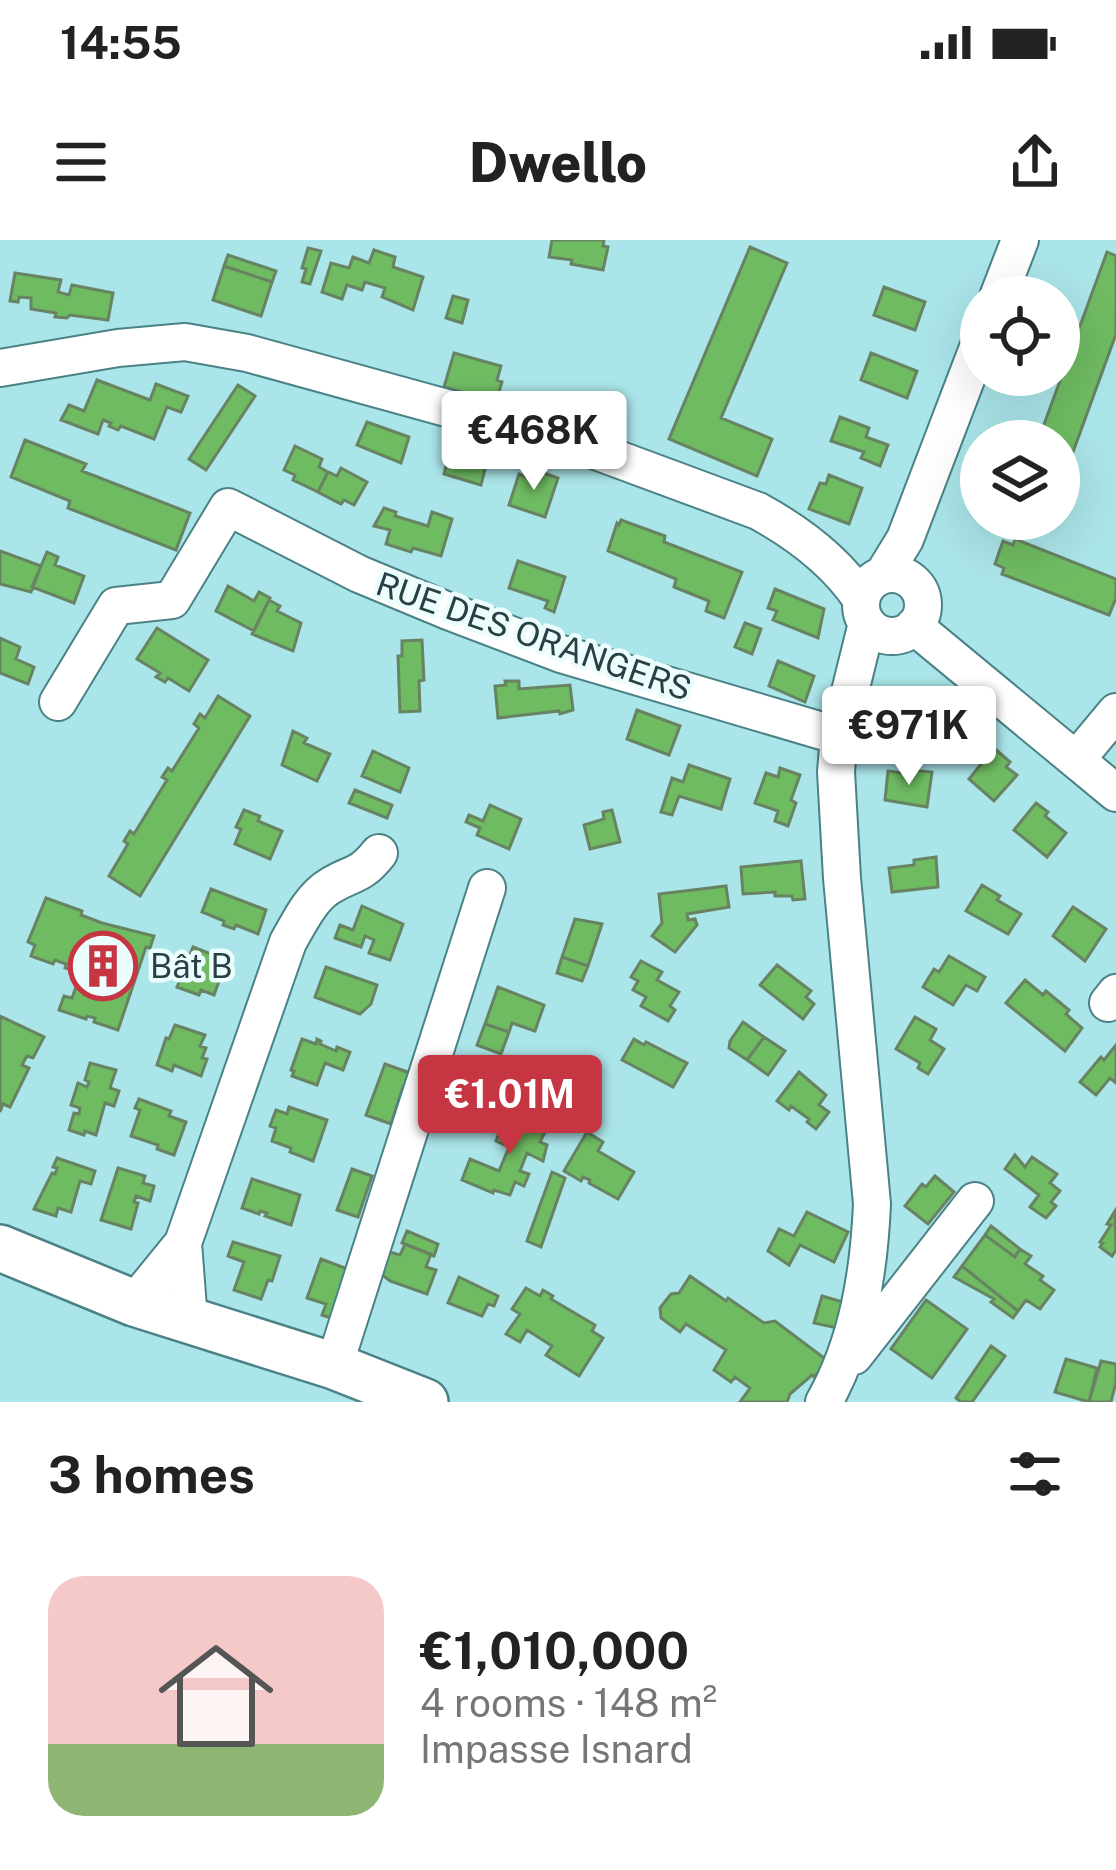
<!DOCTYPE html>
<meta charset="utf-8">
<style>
:root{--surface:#fff;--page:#f6f6f6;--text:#222;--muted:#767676;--accent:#c63642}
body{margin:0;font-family:"Public Sans",sans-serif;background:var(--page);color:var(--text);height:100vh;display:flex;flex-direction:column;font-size:45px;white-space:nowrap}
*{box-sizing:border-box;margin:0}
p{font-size:39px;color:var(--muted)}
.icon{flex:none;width:66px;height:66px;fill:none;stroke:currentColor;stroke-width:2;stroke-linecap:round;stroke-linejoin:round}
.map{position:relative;height:1162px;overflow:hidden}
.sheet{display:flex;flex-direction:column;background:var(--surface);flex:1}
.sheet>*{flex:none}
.controls{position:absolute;left:960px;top:36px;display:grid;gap:24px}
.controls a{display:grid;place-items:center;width:120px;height:120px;border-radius:50%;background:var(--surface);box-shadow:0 12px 48px #0002;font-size:60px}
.price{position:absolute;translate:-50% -102px;padding:0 27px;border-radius:12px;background:#fff;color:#222;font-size:39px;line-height:78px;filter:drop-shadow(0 3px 6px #0008)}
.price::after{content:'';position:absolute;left:50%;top:72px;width:36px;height:27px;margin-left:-18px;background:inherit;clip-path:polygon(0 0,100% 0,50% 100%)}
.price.on{background:var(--accent);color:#fff}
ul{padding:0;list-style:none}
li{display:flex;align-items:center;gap:36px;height:300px;padding:0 48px}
li span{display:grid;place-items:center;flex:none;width:336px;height:240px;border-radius:36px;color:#555}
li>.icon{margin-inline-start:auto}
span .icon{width:144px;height:144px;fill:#fffc;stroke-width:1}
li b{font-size:51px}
h2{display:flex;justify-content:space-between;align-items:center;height:144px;padding:0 48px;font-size:51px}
.status{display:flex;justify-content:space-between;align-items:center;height:84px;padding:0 60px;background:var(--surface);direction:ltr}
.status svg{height:33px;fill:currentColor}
header{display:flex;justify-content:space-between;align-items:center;height:156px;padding:0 48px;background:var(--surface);font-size:54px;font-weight:800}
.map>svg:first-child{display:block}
.building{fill:#6fbb62;stroke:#678362;stroke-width:3}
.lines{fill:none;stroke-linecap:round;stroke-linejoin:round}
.minor-casing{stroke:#4a8286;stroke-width:40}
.major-casing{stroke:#4a8286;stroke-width:50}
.minor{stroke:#fff;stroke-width:36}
.major{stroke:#fff;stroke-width:45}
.labels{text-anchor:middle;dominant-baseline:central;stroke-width:9;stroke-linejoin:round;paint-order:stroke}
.street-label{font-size:33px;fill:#284041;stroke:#ecfdfe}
.poi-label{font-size:33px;fill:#284041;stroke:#ecfdfe;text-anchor:start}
</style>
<div class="status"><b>14:55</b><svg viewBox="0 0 49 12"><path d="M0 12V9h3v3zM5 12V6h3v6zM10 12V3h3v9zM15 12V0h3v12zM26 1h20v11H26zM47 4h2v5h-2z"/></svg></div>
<header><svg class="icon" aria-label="menu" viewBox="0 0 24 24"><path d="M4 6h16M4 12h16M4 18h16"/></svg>Dwello<svg class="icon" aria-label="share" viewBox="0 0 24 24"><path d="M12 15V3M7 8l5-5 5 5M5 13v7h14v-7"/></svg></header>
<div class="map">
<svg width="1116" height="1162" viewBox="0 0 1116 1162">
<rect width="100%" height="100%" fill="#aae5e9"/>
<!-- building -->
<path class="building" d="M552 0H604L603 6 608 7 603 30 571 24 572 20 549 17Z
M750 7 787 23 721 178 772 199 757 236 669 199Z
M308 8 321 11 310 44 302 42 306 29 302 28Z
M374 10 395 17 393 27 423 37 413 70 382 57 385 48 365 42 362 50 347 45 342 59 322 52 331 23 349 28 353 17 369 23Z
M1107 12 1116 16V94L1062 242 1059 241V201H1038Z
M228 15 276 31 272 42 224 26Z
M224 26 272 42 261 76 213 60Z
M15 33 61 40 58 52 69 55 72 45 113 53 108 80 70 75 67 78 55 77 56 73 31 69V58L19 57 18 62 10 61Z
M884 47 925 62 915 90 874 75Z
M453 56 468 60 462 83 446 78Z
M454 113 501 126 497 140 502 142 496 162 444 147Z
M871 113 917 131 907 158 861 140Z
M97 140 150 160 156 144 188 156 181 172 167 167 154 199 121 186 118 190 109 186 111 183 103 180 98 194 61 180 69 165 84 171Z
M238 145 255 156 206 230 189 219Z
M840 177 869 188 866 197 888 205 880 226 861 218 864 212 831 201Z
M367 182 409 197 401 223 357 205Z
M25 200 86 224 82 231 190 273 176 310 68 268 70 261 11 237Z
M451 205 470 210 469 215 487 221 481 245 444 234Z
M295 206 322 219 319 227 328 232 318 252 293 240 295 235 284 230Z
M341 228 367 242 354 265 344 260 341 264 318 252 328 232 337 236Z
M532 229 558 238 545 277 509 265 519 234 529 238Z
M829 235 862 248 849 284 809 269 820 243 826 244Z
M384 268 396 272 395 276 428 286 432 272 452 279 441 316 413 308 411 312 386 304 390 290 374 286Z
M621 280 665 296 664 302 742 332 724 378 706 371 709 361 674 347 676 339 608 311 617 283 619 285Z
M1015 299 1116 339V358L1109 375 1002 334 1004 328 995 324 1003 301 1013 305Z
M0 311 41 326 31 352 0 344Z
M47 312 58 317 55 325 84 336 74 363 32 347Z
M518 321 565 337 554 372 545 368 548 361 509 348Z
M228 346 254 361 259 352 270 358 254 391 216 371Z
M775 349 824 369 818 398 773 380 777 371 768 368Z
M269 360 280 366 277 371 301 383 293 411 252 394Z
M745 383 761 389 752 414 735 407Z
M157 388 208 420 189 451 168 438 165 442 156 437 160 433 137 419Z
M0 398 20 407 16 419 34 427 28 444 0 433Z
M422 400 424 440 419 441 420 471 400 472 398 416H402V401Z
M778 421 814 436 805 462 769 446Z
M505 441H519V449L570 445 573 470 560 474 559 471 498 478 495 446 506 445Z
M218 456 250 476 140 656 109 636 128 604 124 601 130 591 134 594 167 540 162 537 168 528 172 531 199 488 194 484 200 474 205 478Z
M890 467 947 475 942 501 897 494 898 488 887 486Z
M637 470 680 486 669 515 627 499Z
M293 491 307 498 304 503 330 514 317 541 282 525Z
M994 508 1010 522 1006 527 1017 535 994 561 969 539Z
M373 511 409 528 400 552 362 536Z
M689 525 730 539 721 569 679 556 672 575 661 572 672 538 683 542Z
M780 528 800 535 791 560 796 563 788 586 775 581 778 571 755 563 766 533 778 537Z
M910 530 932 532 927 567 885 560 888 531 910 534Z
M355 550 392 565 387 578 349 563Z
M1036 563 1048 572 1045 576 1066 593 1047 617 1014 590Z
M490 565 521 579 509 609 477 595 480 588 466 582 469 575 483 581Z
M244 570 260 576 258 581 282 591 270 619 235 604 241 589 236 587Z
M612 570 620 602 590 609 584 585 604 579 603 572Z
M936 617 938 647 892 652 889 628 914 625V620Z
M801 621 805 659 793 660 792 656H775V652L743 654 741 627Z
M982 645 1000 656 997 660 1021 674 1008 694 966 671Z
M726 646 729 667 687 674 688 680 695 679 697 685 675 712 652 696 662 683 659 654Z
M211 649 266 670 258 694 236 685 234 689 223 685 224 681 202 672Z
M46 658 82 671 81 675 102 683 154 696 150 708 146 707 118 790 94 782 95 778 87 776 86 779 59 770 64 756 72 758 81 733 65 728 66 724 55 720 53 724 31 716 35 705 28 702Z
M362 666 403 684 390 720 369 713 374 700 365 696 361 707 335 698 340 685 353 690Z
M1073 667 1106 689 1085 721 1053 696Z
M575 679 602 684 588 726 562 717Z
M193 707 231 722 227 735 222 733 214 755 201 750 199 755 177 747Z
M949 716 985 737 977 751 966 745 953 765 923 747 934 729 939 732Z
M562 717 588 726 582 741 557 733Z
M641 721 662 732 657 740 679 752 670 766 675 770 668 781 641 766 646 757 633 750 638 741 631 737Z
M777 725 811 751 806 757 814 764 803 779 760 745Z
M326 727 377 745 371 764 360 774 315 757Z
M1025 740 1043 755 1046 751 1069 770 1066 774 1082 788 1065 811 1006 763Z
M498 747 544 765 535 791 512 783 509 792 485 784Z
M0 776 44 797 33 818 27 816 22 825 29 828 10 867 3 864 0 872Z
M915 777 936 789 930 800 944 809 928 834 918 828 920 823 896 809Z
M743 782 764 797 747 820 729 808 730 801Z
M485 784 509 792 501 814 477 805Z
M175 785 205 795 200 806 206 808 202 818 207 819 201 836 174 825 172 831 157 825 166 798 169 799Z
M764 797 785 811 768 835 747 820Z
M302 799 316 804 317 799 321 801 320 804 336 811 337 807 350 812 343 830 325 823 317 845 292 836 294 831 291 830Z
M634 799 644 805 646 802 687 823 673 847 622 820Z
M1116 805V843L1110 838 1096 855 1080 842 1101 817 1104 820Z
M90 823 116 830 110 848 119 851 114 866 105 863 96 895 85 891 84 895 69 890 74 873 79 874 80 868 71 865 78 843 87 847 89 842 85 840Z
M385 824 413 834 408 848 403 847 391 884 366 875Z
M799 832 826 855 819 865 829 872 816 889 807 882 809 879 791 866 789 870 777 861Z
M139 859 171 871 169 876 186 882 174 915 157 909 158 905 131 896 140 870 135 868Z
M289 867 327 880 313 921 290 912 291 908 272 901 276 888 270 886 276 870 287 874Z
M520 870 543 878 539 889 545 892 540 902 547 905 543 921 527 913 520 931 529 934 524 946 515 942 510 955 494 950 493 953 462 940 470 919 499 931 509 907 496 901 502 886 514 892Z
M587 892 603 902 598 911 634 932 618 959 589 943 590 940 583 937 581 941 564 931Z
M1015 915 1025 927 1032 917 1057 934 1050 943 1060 951 1051 962 1056 966 1046 978 1030 967 1039 955 1005 929Z
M57 918 95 931 91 944 80 941 71 972 58 968 56 976 34 969 52 933 55 934 57 928 53 927Z
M118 928 145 936 143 943 154 946 150 961 136 956 134 962 138 963 131 989 101 980Z
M352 929 372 936 358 977 337 970Z
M552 932 565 938 541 1007 527 1001Z
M935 936 954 952 928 984 905 966 922 944 926 947Z
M252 939 300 955 291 985 265 976 267 973 260 971 259 974 242 968Z
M1115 971 1116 1010 1112 1016 1100 1007 1103 1003 1100 1002 1111 985 1107 984Z
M807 972 848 992 834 1022 800 1005 789 1025 768 1011 779 989 794 996Z
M991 986 1020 1009 1015 1017 985 995Z
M407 991 438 1004 434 1016 402 1003Z
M985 995 1015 1017 1020 1009 1031 1016 1025 1024 1043 1036 1040 1040 1054 1050 1040 1069 1026 1060 1018 1071 962 1026Z
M233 1002 280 1016 272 1041 268 1040 261 1059 234 1050 244 1022 228 1016Z
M405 1004 431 1014 426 1027 436 1030 427 1054 390 1041 381 1034 390 1012 400 1015Z
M321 1019 350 1030 340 1081 322 1075 326 1064 307 1058Z
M962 1026 1018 1071 1013 1078 991 1062 994 1059 954 1037Z
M690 1036 726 1061 728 1058 764 1083 775 1081 828 1121 814 1137 812 1135 790 1154 787 1162H740L750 1148 735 1137 731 1142 714 1130 726 1110 686 1084 680 1092 661 1078 660 1068 671 1054 679 1053Z
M459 1037 498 1056 494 1066 488 1064 482 1076 448 1063Z
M526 1048 540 1056 543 1050 553 1056 551 1059 595 1085 592 1091 603 1098 579 1136 546 1115 552 1106 527 1090 520 1102 506 1094 520 1074 512 1069Z
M822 1056 843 1062 837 1088 814 1083Z
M926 1060 967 1089 932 1138 891 1109Z
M991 1106 1005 1116 972 1162H961L956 1158Z
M1066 1119 1097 1128 1089 1162 1055 1152Z
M1101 1121 1116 1124V1142L1111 1162H1089Z"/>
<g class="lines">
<defs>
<path id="minor" d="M998 57 1020 0
M0 128 118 108 185 102 247 113 577 204 758 271C798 293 835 320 861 359
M861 365a31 31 0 1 1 62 0a31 31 0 1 1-62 0Z
M883 335 905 299 981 100
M914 386 1116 553
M58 462 116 366 172 360 228 267 359 334 448 371 561 414 839 496
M1076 520 1116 472
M1108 763 1116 753
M183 1003 189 1081
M134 1063 183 1003 288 702C299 683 311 657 330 646 353 632 360 637 379 613
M854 1116 975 961
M334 1126 487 648
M824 1162C858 1102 869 1032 872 964L842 638 836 532 839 496 867 383"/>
<path id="major" d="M0 1008 134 1063 334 1126 425 1162"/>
</defs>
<!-- minor casing -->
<use href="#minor" class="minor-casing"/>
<!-- major casing -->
<use href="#major" class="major-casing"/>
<!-- minor -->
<use href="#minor" class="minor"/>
<!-- major -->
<use href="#major" class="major"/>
</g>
<!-- icons -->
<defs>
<symbol id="building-ring" viewBox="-11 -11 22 22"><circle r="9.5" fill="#ecfdfe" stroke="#c63642" stroke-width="1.5"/><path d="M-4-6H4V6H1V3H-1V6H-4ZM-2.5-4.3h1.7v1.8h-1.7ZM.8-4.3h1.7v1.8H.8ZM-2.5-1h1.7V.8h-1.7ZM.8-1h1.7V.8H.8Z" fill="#c63642"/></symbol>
</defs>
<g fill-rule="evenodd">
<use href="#building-ring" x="65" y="688" width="76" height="76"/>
</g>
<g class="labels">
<!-- street labels -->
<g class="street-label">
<text transform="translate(534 396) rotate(19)">RUE DES ORANGERS</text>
</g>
<!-- poi labels -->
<g class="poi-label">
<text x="150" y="726">Bât B</text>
</g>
</g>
</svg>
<div class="controls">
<a><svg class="icon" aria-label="locate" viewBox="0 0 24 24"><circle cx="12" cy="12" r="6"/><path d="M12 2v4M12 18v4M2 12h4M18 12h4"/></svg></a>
<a><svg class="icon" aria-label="layers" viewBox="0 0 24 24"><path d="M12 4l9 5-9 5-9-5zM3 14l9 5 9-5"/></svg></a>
</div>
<b class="price" style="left:534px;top:253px">€468K</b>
<b class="price" style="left:909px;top:548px">€971K</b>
<b class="price on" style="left:510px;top:917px">€1.01M</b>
</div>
<section class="sheet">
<h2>3 homes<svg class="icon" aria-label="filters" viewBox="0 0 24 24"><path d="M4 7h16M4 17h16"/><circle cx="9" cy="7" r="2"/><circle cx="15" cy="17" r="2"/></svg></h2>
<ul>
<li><span style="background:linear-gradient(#f6c9c9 70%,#8fb573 0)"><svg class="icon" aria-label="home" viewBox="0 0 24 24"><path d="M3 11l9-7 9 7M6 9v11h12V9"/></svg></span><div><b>€1,010,000</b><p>4 rooms · 148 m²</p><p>Impasse Isnard</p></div></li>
</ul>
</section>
